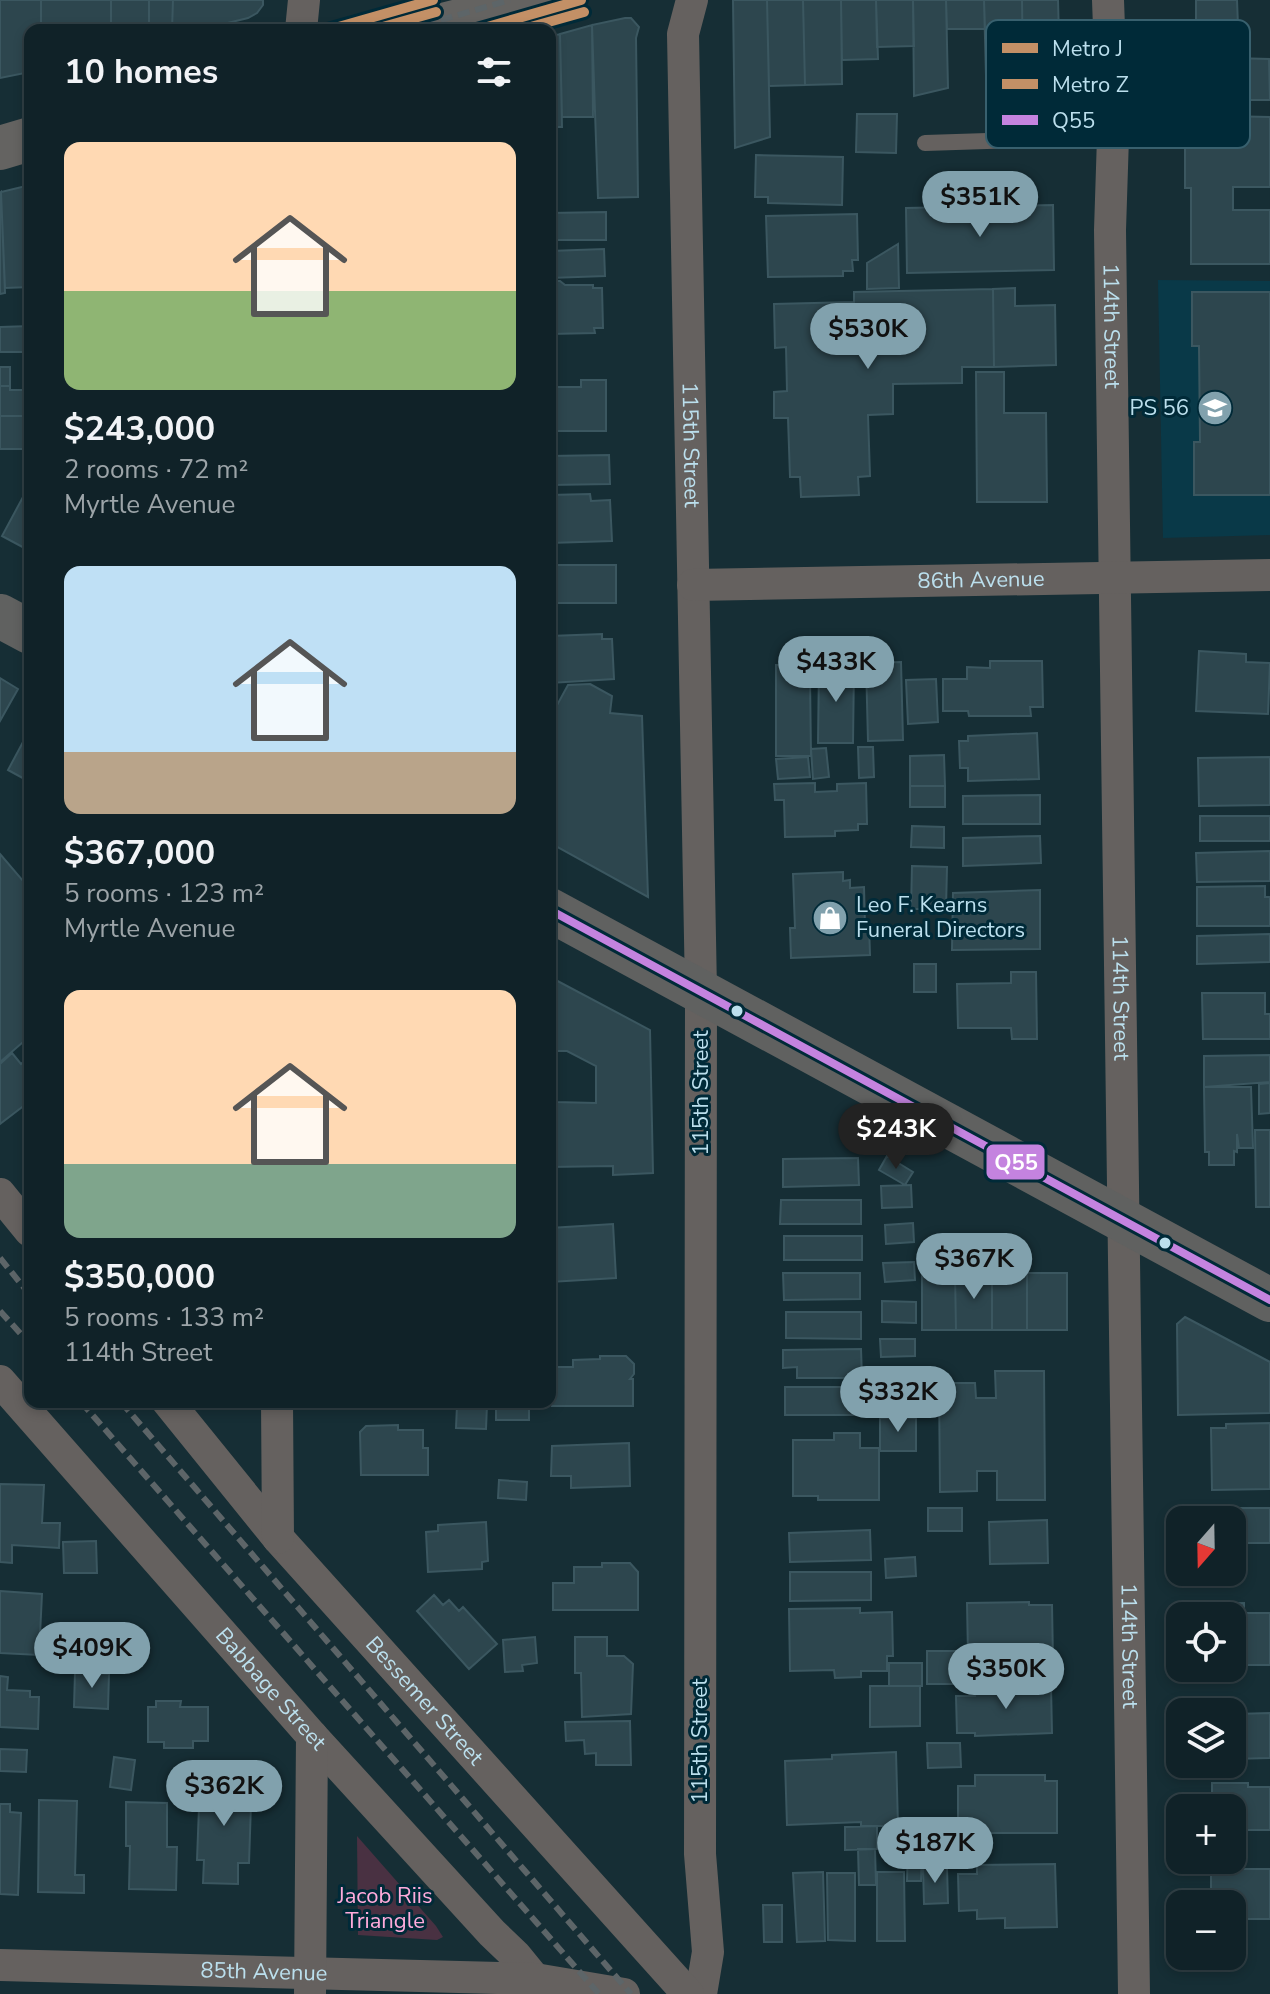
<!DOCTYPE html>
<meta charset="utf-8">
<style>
:root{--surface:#102228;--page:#192a30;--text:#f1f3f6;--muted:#9ca4a8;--line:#303f45;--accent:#81a1ad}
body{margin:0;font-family:"Nunito Sans",sans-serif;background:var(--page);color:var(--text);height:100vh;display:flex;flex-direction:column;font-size:30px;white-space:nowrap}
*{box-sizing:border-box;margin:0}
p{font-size:26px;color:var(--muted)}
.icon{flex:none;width:44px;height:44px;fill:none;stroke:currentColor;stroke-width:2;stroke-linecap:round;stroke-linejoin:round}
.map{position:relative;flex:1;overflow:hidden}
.side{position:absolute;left:24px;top:24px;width:532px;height:1384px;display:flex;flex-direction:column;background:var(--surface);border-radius:16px;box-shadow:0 4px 12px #0003,0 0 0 2px var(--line)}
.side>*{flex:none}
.needle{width:52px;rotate:200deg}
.fabs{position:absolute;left:1166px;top:1506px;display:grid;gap:16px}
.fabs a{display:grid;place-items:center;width:80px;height:80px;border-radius:16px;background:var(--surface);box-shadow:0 4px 12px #0003,0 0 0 2px var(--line);font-size:40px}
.price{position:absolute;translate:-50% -68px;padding:0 18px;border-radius:28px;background:var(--accent);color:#111;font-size:26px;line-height:52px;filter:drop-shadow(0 2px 4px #0008)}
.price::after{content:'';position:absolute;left:50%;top:48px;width:24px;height:18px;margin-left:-12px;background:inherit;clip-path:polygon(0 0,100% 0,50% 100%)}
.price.selected{background:#222;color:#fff}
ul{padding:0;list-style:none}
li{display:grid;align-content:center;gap:16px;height:424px;padding:0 40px}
li span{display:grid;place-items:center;height:248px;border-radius:16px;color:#555}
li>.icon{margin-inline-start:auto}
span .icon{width:144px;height:144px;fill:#fffc;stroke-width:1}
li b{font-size:34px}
h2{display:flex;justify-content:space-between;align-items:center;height:96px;padding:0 40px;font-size:34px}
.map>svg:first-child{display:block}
.built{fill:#093948}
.green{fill:#493142}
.building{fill:#2d464e;stroke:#3b5760;stroke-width:2;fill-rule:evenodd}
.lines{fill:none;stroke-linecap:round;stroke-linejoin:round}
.service{stroke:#65615f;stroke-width:16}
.minor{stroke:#65615f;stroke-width:32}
.secondary{stroke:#646361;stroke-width:44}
.primary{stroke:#606160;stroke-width:44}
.rail{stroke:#5d6568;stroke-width:6;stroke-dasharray:12 6;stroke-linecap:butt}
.bus-1-casing{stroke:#002a38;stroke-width:14}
.bus-1{stroke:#c483df;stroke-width:8}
.metro-1-casing{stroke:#002a38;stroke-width:16}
.metro-2-casing{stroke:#002a38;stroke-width:16}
.metro-1{stroke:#c39066;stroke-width:10}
.metro-2{stroke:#c39066;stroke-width:10}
.bus-dot{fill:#bbdfed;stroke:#002a38;stroke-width:3}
.labels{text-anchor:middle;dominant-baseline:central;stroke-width:6;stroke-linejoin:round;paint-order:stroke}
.street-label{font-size:22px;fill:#bbdfed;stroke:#002a38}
.poi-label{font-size:22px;fill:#bbdfed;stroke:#002a38;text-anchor:end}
.park-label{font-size:22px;fill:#feabdb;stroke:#002a38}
.key{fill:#002a38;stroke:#38606e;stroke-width:2}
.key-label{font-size:22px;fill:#bbdfed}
.line-badge{stroke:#002a38;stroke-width:3}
.badge-label{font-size:22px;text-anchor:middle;font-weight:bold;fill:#fff}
</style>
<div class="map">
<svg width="1270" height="1994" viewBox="0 0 1270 1994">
<rect width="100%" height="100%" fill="#162e35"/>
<!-- built -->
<path class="built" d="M1158 280 1270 281V535L1163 538Z"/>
<!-- green -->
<path class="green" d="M357 1836 436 1926 443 1937 437 1940 358 1935Z"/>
<!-- building -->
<path class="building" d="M0 0H41V30H30V72L0 78Z
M41 0H111V30H41Z
M111 0H149V30H111Z
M149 0H173L172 30H149Z
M173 0H263V5L257 13 248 18 199 30H172Z
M733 0H767L770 137 735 148Z
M767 0H803L805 85 769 86Z
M803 0H841L842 84 805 85Z
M841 0H876L878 59 842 60Z
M876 0H913L914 46 877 47Z
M913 0H946L948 88 914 96Z
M946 0H984L985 29H947Z
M984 0H1022L1023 74 986 76Z
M1022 0H1058L1060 74H1023Z
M1196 0H1237L1238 26 1196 27Z
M625 18H631L639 27 636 38 638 197 598 198 592 25Z
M592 25 593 117H562L560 34Z
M560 34 562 127H550V37Z
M1195 49 1232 50V58L1269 59 1270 100H1248V109H1224V103H1194Z
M1191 112H1224V116L1270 117V187H1233V210H1270V264H1191V188H1185V128H1191Z
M857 114H897L896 153 856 152Z
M756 155 843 157 842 205 768 203V197H755Z
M30 185V287L5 288 1 192Z
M1 192 5 293 0 294V193Z
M1053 205 1054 270 907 273 906 208Z
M606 212V240H550V213Z
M857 214 858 260H852L853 271H843V276L768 277 766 216Z
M898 244 899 288 867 289V263Z
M604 249 605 276 550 278V251Z
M550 281H560L565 285H593V288H602L603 328H594L595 333 550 334Z
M1015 288V306L1055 305 1056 365 994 367 993 289Z
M993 289 994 367H962V383L893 384V414L868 415 870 476 858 477 859 495 801 497 800 477H790L788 418H774V392L787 391 786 347 775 348 774 304 854 302V292Z
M1192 292H1270V495H1194V442H1200L1199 346H1192Z
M30 326V352H0V327Z
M0 367H10V386H0Z
M976 372H1004V413H1046L1047 502H977Z
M581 380H606V431H550V387H581Z
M0 386H10V390H26V401H30V416H0Z
M0 416H28V449H0Z
M609 455 610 484 550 485V456Z
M30 484V551L2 536Z
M590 494 591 501 610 500 612 541 550 543V495Z
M550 565H616V603H550Z
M602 634V639H612L614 679 550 683V636Z
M1199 651 1246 654V662L1270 663 1268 714 1196 711Z
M990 661H1042L1043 707H1030L1031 716H969L968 711H943V679H967V667L990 668Z
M901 662 903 740 868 741 866 663Z
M807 664V677H810L811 756H776V665Z
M819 666H854L853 743H818Z
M0 678 18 689 0 721Z
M936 679 938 722 908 724 906 680Z
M590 684 612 696 610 713 642 716 648 897 550 843V718L568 685Z
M30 729V782L8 770Z
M1037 733 1039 779 968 781V768H960L959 741H968V736Z
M858 747H873L874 777 859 778Z
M826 748 829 777 813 779 811 749Z
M944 755 945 786H910V756Z
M808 757 810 777 778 779 776 759Z
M1270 757V805L1199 806 1198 758Z
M815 783V792L837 791V784L866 783 867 824H858V830L835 831V836L785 837 784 800H775L774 784Z
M910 786H945V807H910Z
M1040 795V824H963V796Z
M1200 816H1270V841H1200Z
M912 826 944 827V848L911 847Z
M1040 836 1041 863 963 866V838Z
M1270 851V881L1197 882 1196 853Z
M0 854 30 889V1036L0 1062Z
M912 866 947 867 946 909H911Z
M843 872V881L850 880V888L864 887 865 925H869L870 955 791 958 790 928H795L793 874Z
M1265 886V897H1270V926H1197V887Z
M1040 890V949L952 950 953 893Z
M1270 934V962L1197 964V936Z
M914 964H936V992H914Z
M1011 972H1036L1037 1039H1012L1011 1028H958L957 984 1011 983Z
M550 977 650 1030 653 1173 613 1175V1166L550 1167ZM555 1051H567L596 1066V1103L555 1102Z
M1202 993H1265V1014H1270V1039H1203Z
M12 1053 21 1064 30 1056V1101L0 1124V1064Z
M1270 1055V1082L1204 1087V1056Z
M1270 1083V1113L1259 1114V1084Z
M1204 1087H1251L1253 1148H1239L1237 1134V1152L1234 1151V1165H1209V1152H1205Z
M1255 1130H1270V1207H1256Z
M887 1156 913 1172 905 1185 879 1170Z
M858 1158 859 1185 783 1187V1159Z
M911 1185 912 1207 882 1208 881 1186Z
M781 1200H861V1224H780Z
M913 1223 914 1242 886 1244 885 1225Z
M613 1224 616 1278 550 1282V1228Z
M784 1236H862V1260H784Z
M914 1262 915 1280 885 1282 883 1263Z
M783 1273H860V1299L784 1300Z
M955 1273H992V1330H956Z
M955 1273 956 1330H922V1274Z
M992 1273H1027V1330H992Z
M1027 1273H1067V1330H1027Z
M882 1301 916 1302V1323L882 1322Z
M786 1312H861V1339L786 1338Z
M1185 1317 1270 1362V1413L1178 1415 1177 1324Z
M880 1339H915V1356L881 1357Z
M861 1349 862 1378H797V1367L783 1368V1350Z
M600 1356H626L634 1364V1374L630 1379H633V1406H552V1367H573V1360L600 1359Z
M995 1371H1044L1045 1500H997V1471H977V1491L940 1492 939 1383H975L976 1398H996Z
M785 1387H877V1406H881V1415H785Z
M496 1402H529V1420H496Z
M457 1405H487L486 1429 456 1428Z
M880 1418H916V1451H880Z
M1270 1423V1489L1212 1490 1211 1428H1226V1424Z
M398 1425V1430H423V1448H428V1475H361L360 1432 366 1426Z
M834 1433H860V1448H879V1500H818V1496H793V1440H834Z
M629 1443 630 1486 571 1488V1476H551L552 1446Z
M499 1480 527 1482 526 1500 498 1498Z
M0 1484 44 1485 42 1523H60L59 1548 12 1545V1563L0 1562Z
M928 1508H962V1531H928Z
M1212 1508H1270V1543H1232V1520H1212Z
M1047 1520 1048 1563 990 1564 989 1522Z
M486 1522 488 1561 482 1562V1569L428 1572 426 1532 438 1531V1525Z
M870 1530 871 1560 790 1562 789 1533Z
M96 1541 97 1573H64L63 1542Z
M915 1557 916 1576 886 1578 885 1559Z
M602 1563H630L638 1572V1610H553V1583H574V1567H602Z
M790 1572H871V1600L790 1601Z
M0 1591 42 1594 39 1655 0 1653Z
M434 1595 443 1605 449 1600 459 1611 463 1607 497 1644 469 1669 417 1611Z
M1029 1602V1605H1052L1053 1661 1012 1662V1668H984L983 1653 968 1654 967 1603Z
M1244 1603V1613H1270V1665H1242V1661L1232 1662V1616H1208V1604Z
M860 1608V1613L892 1612 893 1656H887V1671H861V1677L835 1678 834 1670 790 1671 789 1609Z
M76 1635 112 1637 111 1671 74 1669Z
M535 1637 537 1663 522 1665 523 1671 505 1672 503 1640Z
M575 1637H607V1656H624L633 1664 631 1714 582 1717 581 1673H575Z
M927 1651H961V1684H927Z
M889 1663H922V1686H889Z
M75 1672 109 1674 108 1709 74 1707Z
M0 1676 8 1677 7 1690 30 1691V1697H39L38 1729 0 1727Z
M870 1686H920V1726L870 1727Z
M1051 1686 1052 1733 975 1736V1733H957L956 1696H975L974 1687Z
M156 1701H181L180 1707H208V1741H193V1748H164V1742H148V1707H156Z
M1236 1706V1714L1270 1713V1758L1232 1759V1712H1208V1707Z
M630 1721 631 1765H596V1753L585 1754 584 1740 566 1741 565 1722Z
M927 1743H960L961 1767 928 1768Z
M0 1749 27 1750 26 1772 0 1771Z
M896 1752 898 1826H861V1822L787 1825 785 1761 832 1759V1755Z
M114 1757 135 1760 131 1790 110 1787Z
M205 1771 243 1772 241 1803 251 1804 249 1863H238V1884L203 1883 204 1860H197L199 1807H204Z
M975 1775H1045V1781H1057V1833H978V1820H958V1786H975Z
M1212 1783H1248V1787H1270V1830H1232V1808H1212Z
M39 1800 77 1801 75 1875H84V1893L38 1892Z
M126 1802 167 1803V1847H177L176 1890 129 1889 130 1846H126Z
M0 1804H10V1812L21 1813 18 1895 0 1894Z
M877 1826V1849L845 1850V1827Z
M930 1831H961V1863H930Z
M908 1848H922L921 1881H907Z
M858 1849H875L876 1885H859Z
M1055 1864 1057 1927 1005 1928V1918L977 1919V1910L959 1911 958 1874H977V1865Z
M923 1867H947L948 1903 924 1904Z
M1221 1869H1270V1919H1240V1933H1232V1904H1211V1874H1221Z
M823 1872 825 1941 797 1942 793 1873Z
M877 1872H904L905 1941H877Z
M827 1873H855V1941L828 1940Z
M763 1905H782V1942H764Z"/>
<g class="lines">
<!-- service -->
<path class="service" d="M1110 51 1223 45
M925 143 1113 137"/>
<!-- minor -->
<g class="minor">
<path id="s1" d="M692 0 683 34 701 991 700 1854 708 1952 701 1994"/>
<path id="s2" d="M1108 0 1113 137 1110 230 1134 1994"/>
<path d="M301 30 304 0"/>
<path id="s3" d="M693 585 1270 575"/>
<path d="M0 1194 30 1231"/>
<path id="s4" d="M0 1381 312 1736 492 1933 516 1956 547 1994"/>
<path id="s5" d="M168 1402 278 1538 688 1994"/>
<path d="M277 1402 278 1538"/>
<path id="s6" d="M0 1965 535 1979 624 1994"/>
<path d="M310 1994 312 1736"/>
</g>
<!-- secondary -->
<path class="secondary" d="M423 30 542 0
M0 148 30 139"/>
<!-- primary -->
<path class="primary" d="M0 616 30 632
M550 910 1270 1300"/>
<!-- rail -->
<path class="rail" d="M406 30 510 0
M0 1258 30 1295
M0 1311 30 1344
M81 1402 599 1994
M121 1402 631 1994"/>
<defs>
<path id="bus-1" d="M550 910 1270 1300"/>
</defs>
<!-- bus-1 casing -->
<use href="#bus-1" class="bus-1-casing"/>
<!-- bus-1 -->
<use href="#bus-1" class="bus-1"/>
<defs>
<path id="metro-1" d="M328 30 433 0
M477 30 581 0"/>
<path id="metro-2" d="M372 30 436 12
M520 30 584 12"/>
</defs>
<!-- metro-1 casing -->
<use href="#metro-1" class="metro-1-casing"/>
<!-- metro-2 casing -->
<use href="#metro-2" class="metro-2-casing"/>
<!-- metro-1 -->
<use href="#metro-1" class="metro-1"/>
<!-- metro-2 -->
<use href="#metro-2" class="metro-2"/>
</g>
<!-- icons -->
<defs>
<symbol id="school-disc" viewBox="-11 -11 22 22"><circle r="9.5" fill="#81a1ad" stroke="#002a38"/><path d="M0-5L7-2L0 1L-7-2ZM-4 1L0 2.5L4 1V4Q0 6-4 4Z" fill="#fff"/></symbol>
<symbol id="shop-disc" viewBox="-11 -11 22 22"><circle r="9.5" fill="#81a1ad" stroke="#002a38"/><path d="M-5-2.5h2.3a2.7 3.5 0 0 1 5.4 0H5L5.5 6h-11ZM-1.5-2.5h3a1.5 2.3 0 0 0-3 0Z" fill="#fff"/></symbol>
</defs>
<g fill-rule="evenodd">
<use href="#school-disc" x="1195" y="388" width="40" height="40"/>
<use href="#shop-disc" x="810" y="898" width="40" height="40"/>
</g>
<!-- markers -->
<g class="bus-dot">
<circle cx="737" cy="1011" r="7"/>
<circle cx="1165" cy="1243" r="7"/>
</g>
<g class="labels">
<!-- street labels -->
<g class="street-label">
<text stroke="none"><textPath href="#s2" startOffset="326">114th Street</textPath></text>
<text stroke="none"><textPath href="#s1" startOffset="446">115th Street</textPath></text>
<text stroke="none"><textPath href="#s3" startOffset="288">86th Avenue</textPath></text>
<text stroke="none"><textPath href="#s2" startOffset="998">114th Street</textPath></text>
<text transform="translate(701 1093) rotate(-90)">115th Street</text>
<text stroke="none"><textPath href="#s2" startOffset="1646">114th Street</textPath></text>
<text stroke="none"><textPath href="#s4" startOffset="410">Babbage Street</textPath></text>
<text stroke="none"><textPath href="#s5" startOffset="394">Bessemer Street</textPath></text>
<text transform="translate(700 1741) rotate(-90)">115th Street</text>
<text stroke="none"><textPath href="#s6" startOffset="264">85th Avenue</textPath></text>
</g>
<!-- poi labels -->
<g class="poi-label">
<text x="1189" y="408">PS 56</text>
<text x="856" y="905" text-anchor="start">Leo F. Kearns<tspan x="856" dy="25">Funeral Directors</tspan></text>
</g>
<!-- park labels -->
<g class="park-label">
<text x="385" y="1896">Jacob Riis<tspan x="385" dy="25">Triangle</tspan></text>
</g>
</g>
<!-- legend -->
<rect x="986" y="20" width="264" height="128" rx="12" class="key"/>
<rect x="1002" y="43" width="36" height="10" fill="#c39066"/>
<rect x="1002" y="79" width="36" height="10" fill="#c39066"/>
<rect x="1002" y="115" width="36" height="10" fill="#c483df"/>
<g class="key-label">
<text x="1052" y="56">Metro J</text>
<text x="1052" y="92">Metro Z</text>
<text x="1052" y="128">Q55</text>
</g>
<rect class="line-badge" x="985" y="1143" width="61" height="38" rx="8" fill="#c483df"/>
<g class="badge-label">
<text x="1016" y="1170">Q55</text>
</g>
</svg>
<div class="fabs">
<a><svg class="needle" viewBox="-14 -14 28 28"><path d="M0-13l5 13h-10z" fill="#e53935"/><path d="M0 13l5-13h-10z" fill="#9ca4a8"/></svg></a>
<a><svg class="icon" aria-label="locate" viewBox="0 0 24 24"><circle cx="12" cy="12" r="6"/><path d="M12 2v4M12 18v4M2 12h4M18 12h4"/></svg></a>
<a><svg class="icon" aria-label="layers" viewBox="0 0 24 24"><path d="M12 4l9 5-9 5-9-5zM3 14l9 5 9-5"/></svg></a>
<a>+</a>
<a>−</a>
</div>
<b class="price" style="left:980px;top:239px">$351K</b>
<b class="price" style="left:868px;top:371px">$530K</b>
<b class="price" style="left:836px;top:704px">$433K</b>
<b class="price selected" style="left:896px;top:1171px">$243K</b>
<b class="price" style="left:974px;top:1301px">$367K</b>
<b class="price" style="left:898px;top:1434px">$332K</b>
<b class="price" style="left:92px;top:1690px">$409K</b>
<b class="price" style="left:1006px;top:1711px">$350K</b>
<b class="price" style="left:224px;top:1828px">$362K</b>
<b class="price" style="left:935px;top:1885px">$187K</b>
<section class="side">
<h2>10 homes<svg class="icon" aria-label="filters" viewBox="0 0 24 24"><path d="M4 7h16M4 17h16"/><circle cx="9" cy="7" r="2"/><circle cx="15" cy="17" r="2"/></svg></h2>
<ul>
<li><span style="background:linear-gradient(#ffd9b3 60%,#8fb573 0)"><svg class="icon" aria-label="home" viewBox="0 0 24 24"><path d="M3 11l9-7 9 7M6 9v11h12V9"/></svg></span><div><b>$243,000</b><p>2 rooms · 72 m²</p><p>Myrtle Avenue</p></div></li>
<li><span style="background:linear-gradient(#bfe0f5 75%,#b9a48a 0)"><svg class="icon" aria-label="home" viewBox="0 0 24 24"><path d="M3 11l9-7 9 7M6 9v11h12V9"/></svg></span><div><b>$367,000</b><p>5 rooms · 123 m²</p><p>Myrtle Avenue</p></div></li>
<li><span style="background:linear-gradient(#ffd9b3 70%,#7fa58c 0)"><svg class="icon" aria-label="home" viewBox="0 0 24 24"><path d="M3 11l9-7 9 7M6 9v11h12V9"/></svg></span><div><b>$350,000</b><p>5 rooms · 133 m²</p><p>114th Street</p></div></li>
</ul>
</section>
</div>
